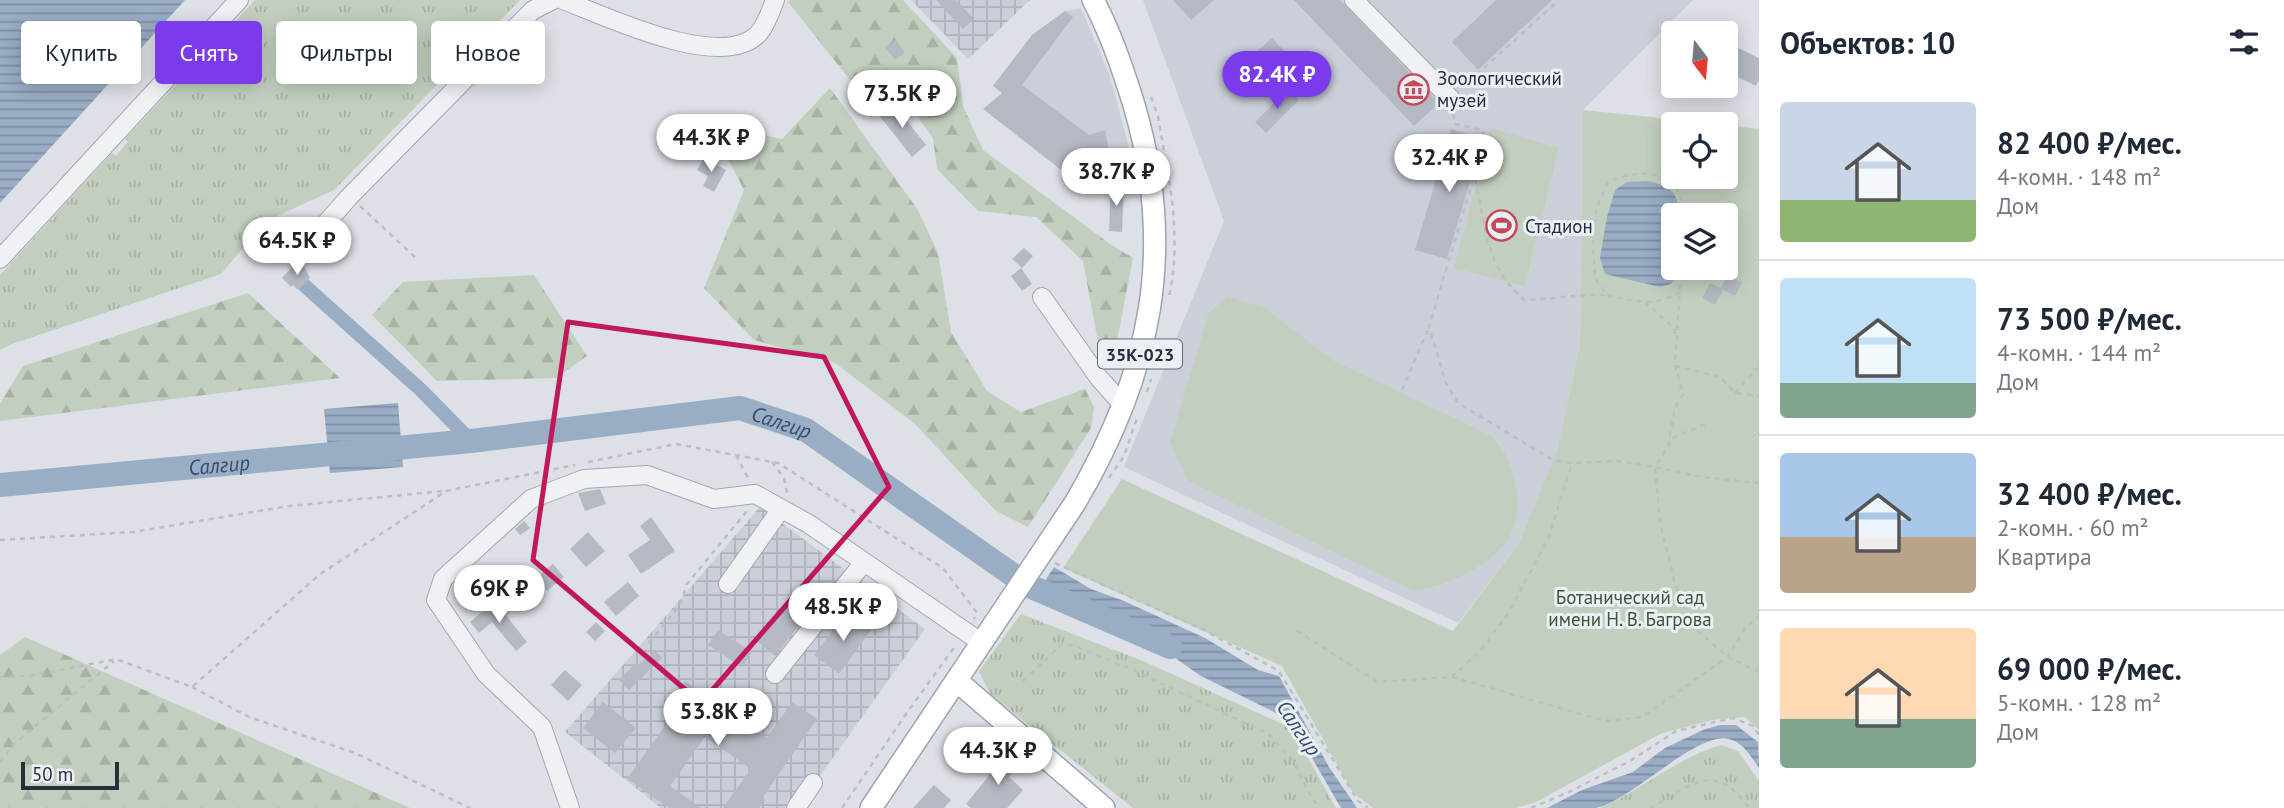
<!DOCTYPE html>
<html lang="ru">
<meta charset="utf-8">
<style>
:root{--surface:#fff;--page:#f2f2f3;--text:#1f2937;--muted:#747a83;--line:#e0e1e3;--accent:#7c3aed}
body{margin:0;font-family:"PT Sans",sans-serif;background:var(--page);color:var(--text);height:100vh;display:flex;flex-direction:column;font-size:26px;white-space:nowrap}
*{box-sizing:border-box;margin:0}
p{font-size:23px;color:var(--muted)}
.icon{flex:none;width:38px;height:38px;fill:none;stroke:currentColor;stroke-width:2;stroke-linecap:round;stroke-linejoin:round}
.map{position:relative;flex:1;overflow:hidden}
.drawer{display:flex;flex-direction:column;background:var(--surface);width:525px}
.drawer>*{flex:none}
.hud{position:absolute;left:21px;top:21px;width:665px;height:63px;display:flex;gap:14px}
.needle{width:46px;rotate:164deg}
.buttons{position:absolute;left:1661px;top:21px;display:grid;gap:14px}
.buttons a{display:grid;place-items:center;width:77px;height:77px;border-radius:7px;background:var(--surface);box-shadow:0 4px 18px #0003;font-size:35px}
.scale{position:absolute;left:21px;bottom:18px;width:98px;box-sizing:border-box;padding-left:7px;border:4px solid #272e3c;border-top:0;font-size:19px;line-height:24px;white-space:nowrap;color:#272e3c;-webkit-text-stroke:5px #eceff4;paint-order:stroke}
.price{position:absolute;translate:-50% -60px;padding:0 16px;border-radius:24px;background:#fff;color:#222;font-size:23px;line-height:46px;filter:drop-shadow(0 2px 4px #0008)}
.price::after{content:'';position:absolute;left:50%;top:42px;width:21px;height:16px;margin-left:-10px;background:inherit;clip-path:polygon(0 0,100% 0,50% 100%)}
.price.current{background:var(--accent);color:#fff}
ul{padding:0;list-style:none}
li{display:flex;align-items:center;gap:21px;height:175px;padding:0 21px}
li+li{border-top:2px solid var(--line)}
li span{display:grid;place-items:center;flex:none;width:196px;height:140px;border-radius:7px;color:#555}
li>.icon{margin-inline-start:auto}
span .icon{width:84px;height:84px;fill:#fffc;stroke-width:1}
li b{font-size:30px}
h2{display:flex;justify-content:space-between;align-items:center;height:84px;padding:0 21px;font-size:30px}
.pill{padding:0 24px;border-radius:7px;background:var(--surface);box-shadow:0 4px 18px #0003;font-size:24px;line-height:63px}
.pill.current{background:var(--accent);color:#fff}
main{display:flex;flex:1;min-height:0}
.map>svg:first-child{display:block}
.built{fill:#cbcfd8}
.industrial{fill:url(#industrial-grid)}
.grass{fill:url(#grass-tufts)}
.forest{fill:url(#forest-firs)}
.green{fill:#c2cfbe;fill-rule:evenodd}
.water{fill:url(#water-rules)}
.lines{fill:none;stroke-linecap:round;stroke-linejoin:round}
.canal{stroke:#99adc5;stroke-width:14}
.river{stroke:#99adc5;stroke-width:24}
.building{fill:#b4b9c2}
.minor-casing{stroke:#a3a7b0;stroke-width:20}
.major-casing{stroke:#9da4b1;stroke-width:24}
.path{stroke:#bbbec5;stroke-width:2.5;stroke-dasharray:5 5;stroke-linecap:butt}
.minor{stroke:#eff1f5;stroke-width:18}
.major{stroke:#fff;stroke-width:21}
.marked{fill:none;stroke:#c2185b;stroke-width:5;stroke-linejoin:round}
.labels{text-anchor:middle;dominant-baseline:central;stroke-width:6;stroke-linejoin:round;paint-order:stroke}
.shield{fill:#eceff4;stroke:#626873;stroke-width:2}
.shield-label{font-size:18px;font-weight:bold;fill:#272e3c}
.poi-label{font-size:19px;fill:#272e3c;stroke:#eceff4;text-anchor:start}
.park-label{font-size:19px;fill:#3b5735;stroke:#eceff4}
.water-label{font-size:21px;font-style:italic;fill:#344c6d;stroke:#eceff4}
</style>
<main>
<div class="map">
<svg width="1759" height="808" viewBox="0 0 1759 808">
<defs>
<pattern id="industrial-grid" width="8" height="8" patternUnits="userSpaceOnUse" patternTransform="scale(1.75)"><rect width="8" height="8" fill="#cbcfd8"/><path d="M0 4h8M4 0v8" fill="none" stroke="#aeb2ba"/></pattern>
<pattern id="grass-tufts" width="24" height="20" patternUnits="userSpaceOnUse" patternTransform="scale(1.75)"><rect width="24" height="20" fill="#c2cfbe"/><path d="M3 7l-1-3M5 7V3M7 7l1-3M15 17l-1-3M17 17v-4M19 17l1-3" fill="none" stroke="#a7b2a4"/></pattern>
<pattern id="forest-firs" width="22" height="20" patternUnits="userSpaceOnUse" patternTransform="scale(1.75)"><rect width="22" height="20" fill="#c2cfbe"/><path d="M5 1l3.5 6h-7zM16 11l3.5 6h-7z" fill="#a7b2a4"/></pattern>
<pattern id="water-rules" width="6" height="5" patternUnits="userSpaceOnUse" patternTransform="scale(1.75)"><rect width="6" height="5" fill="#99adc5"/><path d="M0 2.5h6" fill="none" stroke="#7d8da1"/></pattern>
</defs>
<rect width="100%" height="100%" fill="#dde0e6"/>
<!-- built -->
<path class="built" d="M1143 0H1693L1583 110 1580 344 1557 451 1518 545 1458 623 1124 467 1224 221Z
M1081 8 1110 76 1131 155 1089 161 993 86 1032 35 1065 11Z"/>
<!-- industrial -->
<path class="industrial" d="M911 0H1030L968 59Z
M760 507 925 629 797 808H661L565 732Z"/>
<!-- grass -->
<path class="grass" d="M255 0H520L334 190 266 221 221 274 9 345 0 350V275L112 153 116 156 128 142 125 139Z
M1021 614 1143 661 1285 725 1295 735 1336 808H1133L990 694 979 671Z
M1721 745 1738 751 1759 781V808H1600C1642 790 1676 758 1721 745Z"/>
<!-- forest -->
<path class="forest" d="M790 0H903L957 58 963 106 983 150 1110 244 1133 258 1115 351 1098 342 1083 261 1036 217 978 211 937 169 933 138 899 91 850 80 788 2Z
M830 88 918 210 938 253 951 332 987 391 1021 412 1085 389 1094 407 1091 428 1028 527 996 511 914 423 835 363 754 340 704 288 744 190 710 124 782 139Z
M534 275 587 356 556 378 437 381 372 315 403 282Z
M248 293 340 378 0 421V404L23 366Z
M25 637 410 808H0V655Z"/>
<!-- green -->
<path class="green" d="M1583 110 1719 124H1673V177H1726V125L1759 129V730L1745 717 1712 720 1662 733 1538 801 1517 808H1373L1353 793 1282 666 1063 568 1122 479 1453 631 1518 545 1557 451 1580 344ZM1673 215H1726V268H1673Z
M1491 128 1559 148 1525 286 1454 268Z
M1228 297 1263 307 1334 361 1492 436C1507 454 1509 461 1515 484 1528 538 1491 565 1445 583 1435 587 1424 588 1413 591L1189 481 1170 442 1209 312Z"/>
<!-- water -->
<path class="water" d="M0 0H185L0 203Z
M1648 181C1671 187 1676 189 1680 214L1673 215V268H1676L1675 278 1671 284 1660 287 1605 274 1600 258 1607 217 1615 190 1627 182Z
M398 403 403 467 330 473 324 409Z
M1054 567 1091 589 1124 601 1205 638 1258 670 1279 676 1329 767 1357 808H1341L1290 720 1201 676 1105 609 1057 596 1032 600Z
M1719 725H1736L1758 742 1759 768C1751 757 1743 742 1729 739 1697 731 1631 801 1596 808 1581 808 1563 808 1547 808L1582 790 1633 772 1665 748 1703 730Z"/>
<g class="lines">
<!-- canal -->
<path class="canal" d="M305 286 421 390 471 441"/>
<!-- river -->
<path class="river" id="s1" d="M0 485 471 441 740 408 806 430 1027 585 1170 647"/>
</g>
<!-- building -->
<path class="building" d="M936 0H956L974 19 963 29Z
M1173 0H1214L1191 20Z
M1294 0H1340L1439 103 1414 126Z
M1496 0H1552L1478 70 1452 42Z
M1065 11 1073 17 1022 85 1089 135 1105 130 1110 157 1088 161 1101 171 1086 189 983 109 1002 93 993 86 1032 35Z
M1272 38 1291 58 1250 96 1231 75Z
M896 40 905 53 895 60 885 47Z
M1738 48 1759 58V80L1756 86 1726 71Z
M1288 89 1299 100 1266 133 1255 122Z
M893 103 926 145 912 157 878 114Z
M1451 129 1483 138 1447 259 1415 250Z
M704 158 726 170 714 192 703 186 708 176 697 170Z
M1111 183 1124 184 1122 232 1109 231Z
M1024 248 1033 256 1022 268 1012 259Z
M303 265 310 278 298 290 293 285 291 287 282 278 293 266Z
M1021 268 1032 284 1022 291 1011 276Z
M1728 275 1742 283 1735 296 1723 290 1715 305 1702 298 1710 283 1721 288Z
M600 489 606 504 585 511 578 493Z
M651 517 675 551 641 574 628 555 650 540 640 526Z
M524 521 530 528 520 535 515 529Z
M588 532 605 551 586 567 570 549Z
M553 564 564 577 547 591 536 578Z
M628 582 639 596 616 616 604 602Z
M495 601 527 642 516 651 492 622 479 633 470 622Z
M790 601 807 615 775 656 757 641Z
M847 612 871 630 839 674 814 655Z
M596 622 605 631 595 641 586 632Z
M718 630 752 652 742 667 708 645Z
M655 650 662 658 629 690 619 680 636 663 638 665Z
M565 670 582 685 568 701 551 685Z
M685 681 767 738 792 702 817 719 762 798 765 800 759 808H723L751 769 705 737 670 786 701 808H669L627 779 672 716 664 711Z
M603 702 636 728 615 753 583 728Z
M1008 752 1021 762 1009 777 1023 790 1007 808H971L966 804Z
M934 785 951 800 944 808H913Z"/>
<g class="lines">
<defs>
<path id="minor" d="M563 0C605 16 721 72 758 34 766 26 771 10 775 0
M1354 0 1451 99
M297 256 350 196 533 10 553 0
M0 259 239 0
M1042 297 1099 378 1124 406
M728 584 781 509
M775 674 864 562
M570 808 542 727 486 674 436 600 443 579 531 499 584 479 647 475 714 499 755 494 809 524 982 643
M796 808 813 783"/>
<path id="major" d="M957 681 1104 808
M871 808 1075 503C1151 374 1177 251 1134 105 1123 69 1111 33 1093 0"/>
</defs>
<!-- minor casing -->
<use href="#minor" class="minor-casing"/>
<!-- major casing -->
<use href="#major" class="major-casing"/>
<!-- path -->
<path class="path" d="M1462 88 1559 0
M1151 97 1158 116 1164 151
M1453 114 1455 124 1482 130 1485 140 1429 327 1446 383 1458 403 1553 460 1572 463 1617 461 1655 467 1660 522 1675 584 1693 627 1728 657 1759 672
M1166 161C1174 206 1179 252 1169 297
M1475 179C1487 226 1483 264 1524 300 1552 299 1579 294 1607 295
M360 206 417 259
M1680 292C1652 308 1637 301 1607 295L1595 278 1593 249 1596 209 1608 182C1634 172 1647 171 1673 179L1687 215
M1645 302 1674 328 1676 338
M1675 366 1720 377 1735 393 1759 396
M1402 390 1429 327
M1147 392 1151 379
M1735 393 1759 367
M1705 424 1673 438 1655 467 1702 477 1759 483
M1668 446 1675 407 1683 394 1675 366 1681 268
M736 455 749 480
M588 462 676 444 778 463 943 568 977 613 974 619
M772 462 784 478 788 497
M1109 478 1124 456 1137 418
M0 540 133 532 289 506 443 491
M1055 563 1204 630 1279 671 1358 801 1368 808
M1297 631 1377 682 1452 677 1481 650 1509 612 1548 539 1572 463
M649 643 680 605 687 584 747 511
M0 677 30 676 116 659 192 687 319 575 446 491 575 465
M1452 677 1605 721 1642 717 1728 657 1745 628 1759 616
M1023 681 1062 644 1072 645 1131 669 1268 734 1292 759 1307 789 1319 808
M192 687 249 717 355 753 470 808
M0 762 14 744 114 661
M842 808 906 714 956 645
M1531 808 1569 792 1630 761 1676 731 1733 718 1753 726 1759 735
M1650 808C1692 784 1715 760 1749 808"/>
<!-- minor -->
<use href="#minor" class="minor"/>
<!-- major -->
<use href="#major" class="major"/>
</g>
<!-- marked area -->
<path class="marked" d="M568 322 824 357 889 487 701 703 533 560Z"/>
<!-- icons -->
<defs>
<symbol id="museum-ring" viewBox="-11 -11 22 22"><circle r="9.5" fill="#eceff4" stroke="#c64756" stroke-width="1.5"/><path d="M0-6L6-3V-2H-6V-3ZM-5-1h2V3h-2ZM-1-1h2V3h-2ZM3-1h2V3H3ZM-6 4H6V6H-6Z" fill="#c64756"/></symbol>
<symbol id="stadium-ring" viewBox="-11 -11 22 22"><circle r="9.5" fill="#eceff4" stroke="#c64756" stroke-width="1.5"/><path d="M0-5a6.5 5 0 1 0 0 10a6.5 5 0 1 0 0-10ZM-3.5-1.8h7v3.6h-7Z" fill="#c64756"/></symbol>
</defs>
<g fill-rule="evenodd">
<use href="#museum-ring" x="1396" y="72" width="35" height="35"/>
<use href="#stadium-ring" x="1484" y="208" width="35" height="35"/>
</g>
<g class="labels">
<!-- shield labels -->
<rect class="shield" x="1098" y="339.5" width="84" height="29" rx="5"/>
<g class="shield-label">
<text x="1140" y="354">35К-023</text>
</g>
<!-- poi labels -->
<g class="poi-label">
<text x="1437" y="78">Зоологический<tspan x="1437" dy="22">музей</tspan></text>
<text x="1525" y="226">Стадион</text>
</g>
<!-- park labels -->
<g class="park-label">
<text x="1630" y="597">Ботанический сад<tspan x="1630" dy="22">имени Н. В. Багрова</tspan></text>
</g>
<!-- water labels -->
<g class="water-label">
<text stroke="none"><textPath href="#s1" startOffset="788">Салгир</textPath></text>
<text stroke="none"><textPath href="#s1" startOffset="220">Салгир</textPath></text>
<text transform="translate(1299 728) rotate(56)">Салгир</text>
</g>
</g>
</svg>
<div class="buttons">
<a><svg class="needle" viewBox="-14 -14 28 28"><path d="M0-13l5 13h-10z" fill="#e53935"/><path d="M0 13l5-13h-10z" fill="#747a83"/></svg></a>
<a><svg class="icon" aria-label="locate" viewBox="0 0 24 24"><circle cx="12" cy="12" r="6"/><path d="M12 2v4M12 18v4M2 12h4M18 12h4"/></svg></a>
<a><svg class="icon" aria-label="layers" viewBox="0 0 24 24"><path d="M12 4l9 5-9 5-9-5zM3 14l9 5 9-5"/></svg></a>
</div>
<div class="scale">50 m</div>
<b class="price current" style="left:1277px;top:111px">82.4K ₽</b>
<b class="price" style="left:902px;top:130px">73.5K ₽</b>
<b class="price" style="left:711px;top:174px">44.3K ₽</b>
<b class="price" style="left:1449px;top:194px">32.4K ₽</b>
<b class="price" style="left:1116px;top:208px">38.7K ₽</b>
<b class="price" style="left:297px;top:277px">64.5K ₽</b>
<b class="price" style="left:499px;top:625px">69K ₽</b>
<b class="price" style="left:843px;top:643px">48.5K ₽</b>
<b class="price" style="left:718px;top:748px">53.8K ₽</b>
<b class="price" style="left:998px;top:787px">44.3K ₽</b>
<div class="hud">
<a class="pill">Купить</a>
<a class="pill current">Снять</a>
<a class="pill">Фильтры</a>
<a class="pill">Новое</a>
</div>
</div>
<section class="drawer">
<h2>Объектов: 10<svg class="icon" aria-label="filters" viewBox="0 0 24 24"><path d="M4 7h16M4 17h16"/><circle cx="9" cy="7" r="2"/><circle cx="15" cy="17" r="2"/></svg></h2>
<ul>
<li><span style="background:linear-gradient(#c9d6e8 70%,#8fb573 0)"><svg class="icon" aria-label="home" viewBox="0 0 24 24"><path d="M3 11l9-7 9 7M6 9v11h12V9"/></svg></span><div><b>82 400 ₽/мес.</b><p>4-комн. · 148 m²</p><p>Дом</p></div></li>
<li><span style="background:linear-gradient(#bfe0f5 75%,#7fa58c 0)"><svg class="icon" aria-label="home" viewBox="0 0 24 24"><path d="M3 11l9-7 9 7M6 9v11h12V9"/></svg></span><div><b>73 500 ₽/мес.</b><p>4-комн. · 144 m²</p><p>Дом</p></div></li>
<li><span style="background:linear-gradient(#a9c7e8 60%,#b9a48a 0)"><svg class="icon" aria-label="home" viewBox="0 0 24 24"><path d="M3 11l9-7 9 7M6 9v11h12V9"/></svg></span><div><b>32 400 ₽/мес.</b><p>2-комн. · 60 m²</p><p>Квартира</p></div></li>
<li><span style="background:linear-gradient(#ffd9b3 65%,#7fa58c 0)"><svg class="icon" aria-label="home" viewBox="0 0 24 24"><path d="M3 11l9-7 9 7M6 9v11h12V9"/></svg></span><div><b>69 000 ₽/мес.</b><p>5-комн. · 128 m²</p><p>Дом</p></div></li>
</ul>
</section>
</main>
